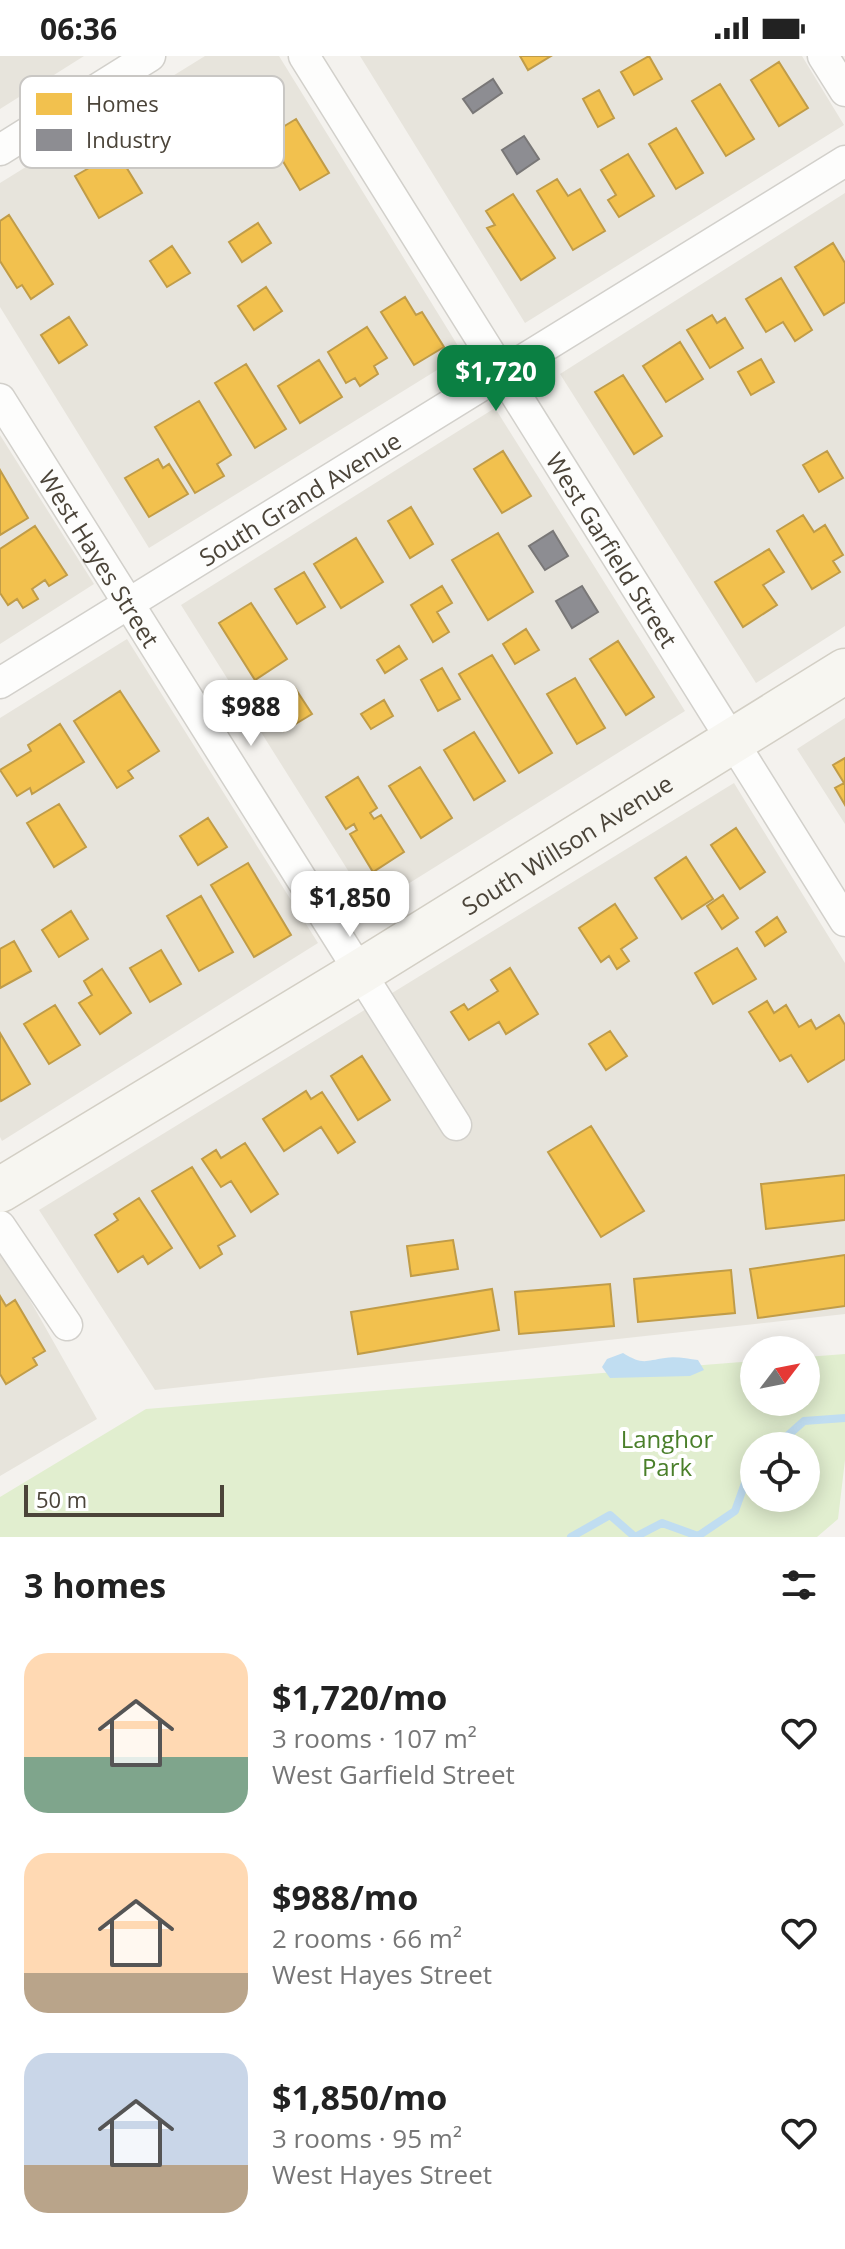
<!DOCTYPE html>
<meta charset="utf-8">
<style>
:root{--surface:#fff;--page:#f2f2f2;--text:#222;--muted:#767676;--accent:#0b8043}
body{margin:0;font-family:"Open Sans",sans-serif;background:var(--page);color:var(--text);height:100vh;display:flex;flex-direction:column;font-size:30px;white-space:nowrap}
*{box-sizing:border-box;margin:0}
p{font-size:26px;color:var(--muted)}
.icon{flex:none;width:44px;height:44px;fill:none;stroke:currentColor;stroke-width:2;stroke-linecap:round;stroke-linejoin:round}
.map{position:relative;height:1481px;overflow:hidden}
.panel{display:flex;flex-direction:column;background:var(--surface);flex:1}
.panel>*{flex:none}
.needle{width:52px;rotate:58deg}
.fabs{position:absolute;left:740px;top:1280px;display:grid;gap:16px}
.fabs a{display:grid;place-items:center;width:80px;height:80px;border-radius:50%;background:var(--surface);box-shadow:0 4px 20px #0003;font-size:40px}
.scale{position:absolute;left:24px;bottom:20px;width:200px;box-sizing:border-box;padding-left:8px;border:4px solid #4b4439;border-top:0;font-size:22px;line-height:28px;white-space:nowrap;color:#4b4439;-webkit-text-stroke:6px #fff;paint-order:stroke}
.price{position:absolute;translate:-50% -68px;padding:0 18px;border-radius:16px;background:#fff;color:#222;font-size:26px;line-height:52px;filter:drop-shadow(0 2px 4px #0008)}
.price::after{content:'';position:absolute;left:50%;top:48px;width:24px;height:18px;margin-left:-12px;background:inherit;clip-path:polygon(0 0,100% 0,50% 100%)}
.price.selected{background:var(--accent);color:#fff}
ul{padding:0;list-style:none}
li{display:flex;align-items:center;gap:24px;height:200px;padding:0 24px}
li span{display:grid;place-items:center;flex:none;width:224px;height:160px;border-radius:24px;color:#555}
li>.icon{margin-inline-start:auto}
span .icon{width:96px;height:96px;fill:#fffc;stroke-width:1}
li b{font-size:34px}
h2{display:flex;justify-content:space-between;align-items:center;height:96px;padding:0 24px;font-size:34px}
.status{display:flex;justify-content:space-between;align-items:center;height:56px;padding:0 40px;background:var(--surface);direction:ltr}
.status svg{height:22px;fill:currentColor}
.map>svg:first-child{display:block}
.residential{fill:#e7e4dc}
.green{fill:#e1eecf;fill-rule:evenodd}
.water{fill:#c0ddf1}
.homes{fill:#f2c14e;stroke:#c09c48;stroke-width:2}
.industry{fill:#8d8d92;stroke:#797777;stroke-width:2}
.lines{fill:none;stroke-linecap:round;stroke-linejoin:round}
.stream{stroke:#c0ddf1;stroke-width:8}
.street-casing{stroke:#d2d0cb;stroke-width:33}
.secondary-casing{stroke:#d3cfc5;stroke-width:47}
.street{stroke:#fdfdfc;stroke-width:30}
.secondary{stroke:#f7f6f1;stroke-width:44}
.labels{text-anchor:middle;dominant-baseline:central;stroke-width:8;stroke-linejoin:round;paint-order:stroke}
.street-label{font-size:24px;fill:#4b4439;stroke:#fff}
.park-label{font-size:24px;fill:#4a7f2a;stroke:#fff}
.key{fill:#fff;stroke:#c9c7c4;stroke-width:2}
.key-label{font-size:22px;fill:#4b4439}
</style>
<div class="status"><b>06:36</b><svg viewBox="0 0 49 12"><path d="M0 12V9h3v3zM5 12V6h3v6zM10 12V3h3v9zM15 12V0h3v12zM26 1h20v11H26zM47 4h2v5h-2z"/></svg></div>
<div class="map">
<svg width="845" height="1481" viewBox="0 0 845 1481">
<rect width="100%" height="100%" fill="#f4f2ee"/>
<!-- residential -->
<path class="residential" d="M0 0H84L0 53Z
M205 0H279L463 298 149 492 0 251V127Z
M360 0H802L844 69 525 267Z
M845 137V570L756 627 560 318Z
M495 352 685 655 371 851 181 549Z
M0 379 94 528 0 588Z
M127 583 318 887 2 1085 0 1081V662Z
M845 662V768L797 693Z
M734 727 845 907V1258L155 1334 39 1154Z
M0 1191 97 1363 0 1420Z"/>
<!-- green -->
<path class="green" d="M845 1298V1404L838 1463 817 1481H0V1441L146 1353 754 1305V1346H806V1301ZM754 1390H806V1442H754Z"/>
<!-- water -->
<path class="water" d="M623 1297C643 1309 644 1305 665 1302 676 1300 688 1303 698 1304L704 1314 690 1320 610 1322 602 1311 607 1303Z"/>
<!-- homes -->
<path class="homes" d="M520 0H551L528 14Z
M649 0 662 23 634 39 621 16Z
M779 6 808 52 779 70 751 24Z
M720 28 754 83 726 100 692 45Z
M599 34 614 62 598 71 583 43Z
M296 63 329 117 300 134 268 80Z
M676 72 703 117 676 133 649 88Z
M117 96 142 137 99 162 75 120Z
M628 98 654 140 619 161 608 144 616 139 601 114Z
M557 123 568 140 580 133 605 175 573 194 537 135Z
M513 138 555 202 521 224 487 172 495 169 486 155Z
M9 159 53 228 31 243 22 229 17 232 0 205V165Z
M258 167 271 187 242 206 229 186Z
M833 187 845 207V246L824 259 795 211Z
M172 190 190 217 167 231 150 205Z
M781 222 812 274 795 285 783 266 766 276 746 243Z
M266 231 282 255 254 274 238 250Z
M405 241 416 259 422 256 444 291 414 309 381 256Z
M712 259 717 267 725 262 743 292 710 312 687 274Z
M69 261 87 289 59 307 41 279Z
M367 271 387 302 374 310 378 318 360 330 355 322 346 327 328 296Z
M680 286 703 323 666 346 643 310Z
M761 303 774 326 751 339 738 316Z
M319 304 342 341 300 367 278 330Z
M246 308 286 373 255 392 215 327Z
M623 319 662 380 634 398 595 336Z
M199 345 231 399 217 408 224 420 195 437 155 371Z
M503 395 531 440 502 457 474 413Z
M827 395 843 422 819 436 803 409Z
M158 403 163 412 169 408 188 438 149 461 125 422Z
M0 414 28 462 0 479Z
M411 451 433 488 410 502 388 465Z
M803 459 814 476 825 469 843 499 833 505 840 516 812 533 777 475Z
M35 470 67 519 49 530 45 524 32 533 38 543 23 552 17 543 8 549 0 537V493Z
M498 477 533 536 488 564 452 504Z
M356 482 383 526 341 552 314 508Z
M769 493 784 516 763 529 777 549 743 571 715 526Z
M304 516 325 551 297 568 275 533Z
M442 530 452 547 437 556 449 576 433 586 411 549Z
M251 547 287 603 255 624 219 567Z
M526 573 539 594 515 608 503 588Z
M618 585 654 641 626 659 590 603Z
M399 590 407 603 385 617 377 604Z
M492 599 552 697 519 717 459 618Z
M442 612 460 643 438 655 421 624Z
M575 622 605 672 577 688 547 638Z
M295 632 312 658 284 675 267 649Z
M120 635 159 695 128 715 133 722 117 732 74 665Z
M384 644 393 660 371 673 361 658Z
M60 668 84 706 32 738 30 732 17 740 0 714 31 695 28 689Z
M474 676 505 725 474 744 444 694Z
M845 702V749L835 732 844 727 833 709Z
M420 711 452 762 421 782 389 730Z
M358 721 377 752 370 757 374 763 381 759 404 796 373 816 350 778 357 774 354 768 346 773 326 741Z
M59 748 86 791 54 811 27 767Z
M208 762 227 791 198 809 180 780Z
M736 772 765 816 740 833 711 789Z
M686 801 713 843 682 863 655 822Z
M248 807 291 879 254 901 211 829Z
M723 839 738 862 722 873 707 850Z
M201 840 233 896 199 915 167 860Z
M615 848 637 882 621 893 629 905 617 913 609 900 601 906 579 872Z
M71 855 88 883 59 901 42 874Z
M777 861 786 876 765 890 756 876Z
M14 885 31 915 0 932V893Z
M737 892 756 923 713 948 695 917Z
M161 894 181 928 150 946 130 912Z
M510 912 538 958 506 978 499 966 469 984 451 956 464 948 468 954 498 935 491 924Z
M102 913 131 957 100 978 79 947 92 939 84 925Z
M767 945 774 957 786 949 799 971 811 964 816 973 839 959 845 969V1003L808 1026 791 999 780 1005 749 956Z
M55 949 80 989 49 1008 24 968Z
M610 975 627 1000 606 1014 589 988Z
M0 977 30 1028 1 1045 0 1043Z
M362 1000 390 1044 358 1064 331 1020Z
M306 1035 311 1043 322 1036 355 1086 338 1097 321 1071 284 1095 263 1063Z
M591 1070 644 1155 601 1181 548 1096Z
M245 1087 278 1138 251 1156 231 1125 221 1131 202 1103 216 1094 221 1102Z
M192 1111 235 1180 218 1190 222 1198 200 1212 152 1135Z
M845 1119V1164L766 1173 761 1128Z
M139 1142 172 1192 148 1208 143 1200 118 1216 95 1179 118 1164 114 1158Z
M453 1184 458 1213 411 1220 407 1190Z
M845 1199V1250L758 1262 750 1213Z
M731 1214 735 1257 638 1266 634 1223Z
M610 1228 614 1270 519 1278 515 1236Z
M492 1233 499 1274 358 1298 351 1256Z
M0 1240 6 1250 15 1244 45 1295 33 1302 37 1309 6 1328 0 1318Z"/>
<!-- industry -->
<path class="industry" d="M493 23 502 37 473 57 463 43Z
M524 80 539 103 517 118 502 94Z
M553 475 568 500 545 514 529 490Z
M582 530 598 556 572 572 556 545Z"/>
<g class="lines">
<!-- stream -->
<path class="stream" d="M776 1390 804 1365 845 1362
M571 1481 610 1459 635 1481 662 1467 698 1480 735 1455 750 1413 754 1410"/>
<defs>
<g id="street">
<path id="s1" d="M304 0 845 865"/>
<path d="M823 0 845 35"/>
<path d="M0 94 150 0"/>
<path id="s2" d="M0 343 456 1069"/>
<path id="s3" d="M0 627 845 105"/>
<path d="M0 1170 67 1269"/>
</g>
<g id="secondary">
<path id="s4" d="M0 1134 360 916 845 615"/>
</g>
</defs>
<!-- street casing -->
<use href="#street" class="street-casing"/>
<!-- secondary casing -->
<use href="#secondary" class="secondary-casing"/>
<!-- street -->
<use href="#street" class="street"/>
<!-- secondary -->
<use href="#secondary" class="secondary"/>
</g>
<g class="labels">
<!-- street labels -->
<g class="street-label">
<text stroke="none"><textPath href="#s3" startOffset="352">South Grand Avenue</textPath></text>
<text stroke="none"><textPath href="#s1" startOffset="582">West Garfield Street</textPath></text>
<text stroke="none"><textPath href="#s2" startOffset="188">West Hayes Street</textPath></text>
<text stroke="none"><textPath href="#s4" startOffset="664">South Willson Avenue</textPath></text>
</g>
<!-- park labels -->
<g class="park-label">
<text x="667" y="1382">Langhor<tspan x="667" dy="28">Park</tspan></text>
</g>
</g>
<!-- legend -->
<rect x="20" y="20" width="264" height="92" rx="12" class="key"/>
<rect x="36" y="37" width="36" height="22" fill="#f2c14e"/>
<rect x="36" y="73" width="36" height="22" fill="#8d8d92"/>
<g class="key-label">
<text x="86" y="56">Homes</text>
<text x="86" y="92">Industry</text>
</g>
</svg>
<div class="fabs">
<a><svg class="needle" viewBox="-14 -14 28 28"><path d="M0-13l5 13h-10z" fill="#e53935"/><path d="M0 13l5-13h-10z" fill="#767676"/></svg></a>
<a><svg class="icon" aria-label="locate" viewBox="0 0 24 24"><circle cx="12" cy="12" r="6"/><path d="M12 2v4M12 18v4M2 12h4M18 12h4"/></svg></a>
</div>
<div class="scale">50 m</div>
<b class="price selected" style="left:496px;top:357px">$1,720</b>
<b class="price" style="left:251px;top:692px">$988</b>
<b class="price" style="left:350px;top:883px">$1,850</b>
</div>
<section class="panel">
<h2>3 homes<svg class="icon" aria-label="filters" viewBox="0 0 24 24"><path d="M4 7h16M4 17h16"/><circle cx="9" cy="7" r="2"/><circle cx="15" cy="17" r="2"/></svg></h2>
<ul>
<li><span style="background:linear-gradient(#ffd9b3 65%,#7fa58c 0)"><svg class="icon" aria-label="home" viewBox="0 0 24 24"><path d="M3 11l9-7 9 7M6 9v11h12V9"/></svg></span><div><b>$1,720/mo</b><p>3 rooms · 107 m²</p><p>West Garfield Street</p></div><svg class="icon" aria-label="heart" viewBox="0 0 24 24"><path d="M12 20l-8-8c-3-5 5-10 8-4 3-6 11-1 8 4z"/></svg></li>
<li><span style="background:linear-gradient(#ffd9b3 75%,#b9a48a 0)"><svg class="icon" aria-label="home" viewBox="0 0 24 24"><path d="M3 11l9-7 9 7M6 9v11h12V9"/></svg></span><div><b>$988/mo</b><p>2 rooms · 66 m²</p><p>West Hayes Street</p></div><svg class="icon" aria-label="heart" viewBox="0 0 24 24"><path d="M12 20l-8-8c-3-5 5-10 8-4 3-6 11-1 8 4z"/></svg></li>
<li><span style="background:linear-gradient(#c9d6e8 70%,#b9a48a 0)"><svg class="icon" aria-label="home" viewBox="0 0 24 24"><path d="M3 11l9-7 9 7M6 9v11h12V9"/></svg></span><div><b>$1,850/mo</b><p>3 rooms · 95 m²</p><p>West Hayes Street</p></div><svg class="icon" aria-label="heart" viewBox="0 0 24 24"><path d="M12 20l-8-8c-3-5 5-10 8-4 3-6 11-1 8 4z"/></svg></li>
</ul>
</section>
